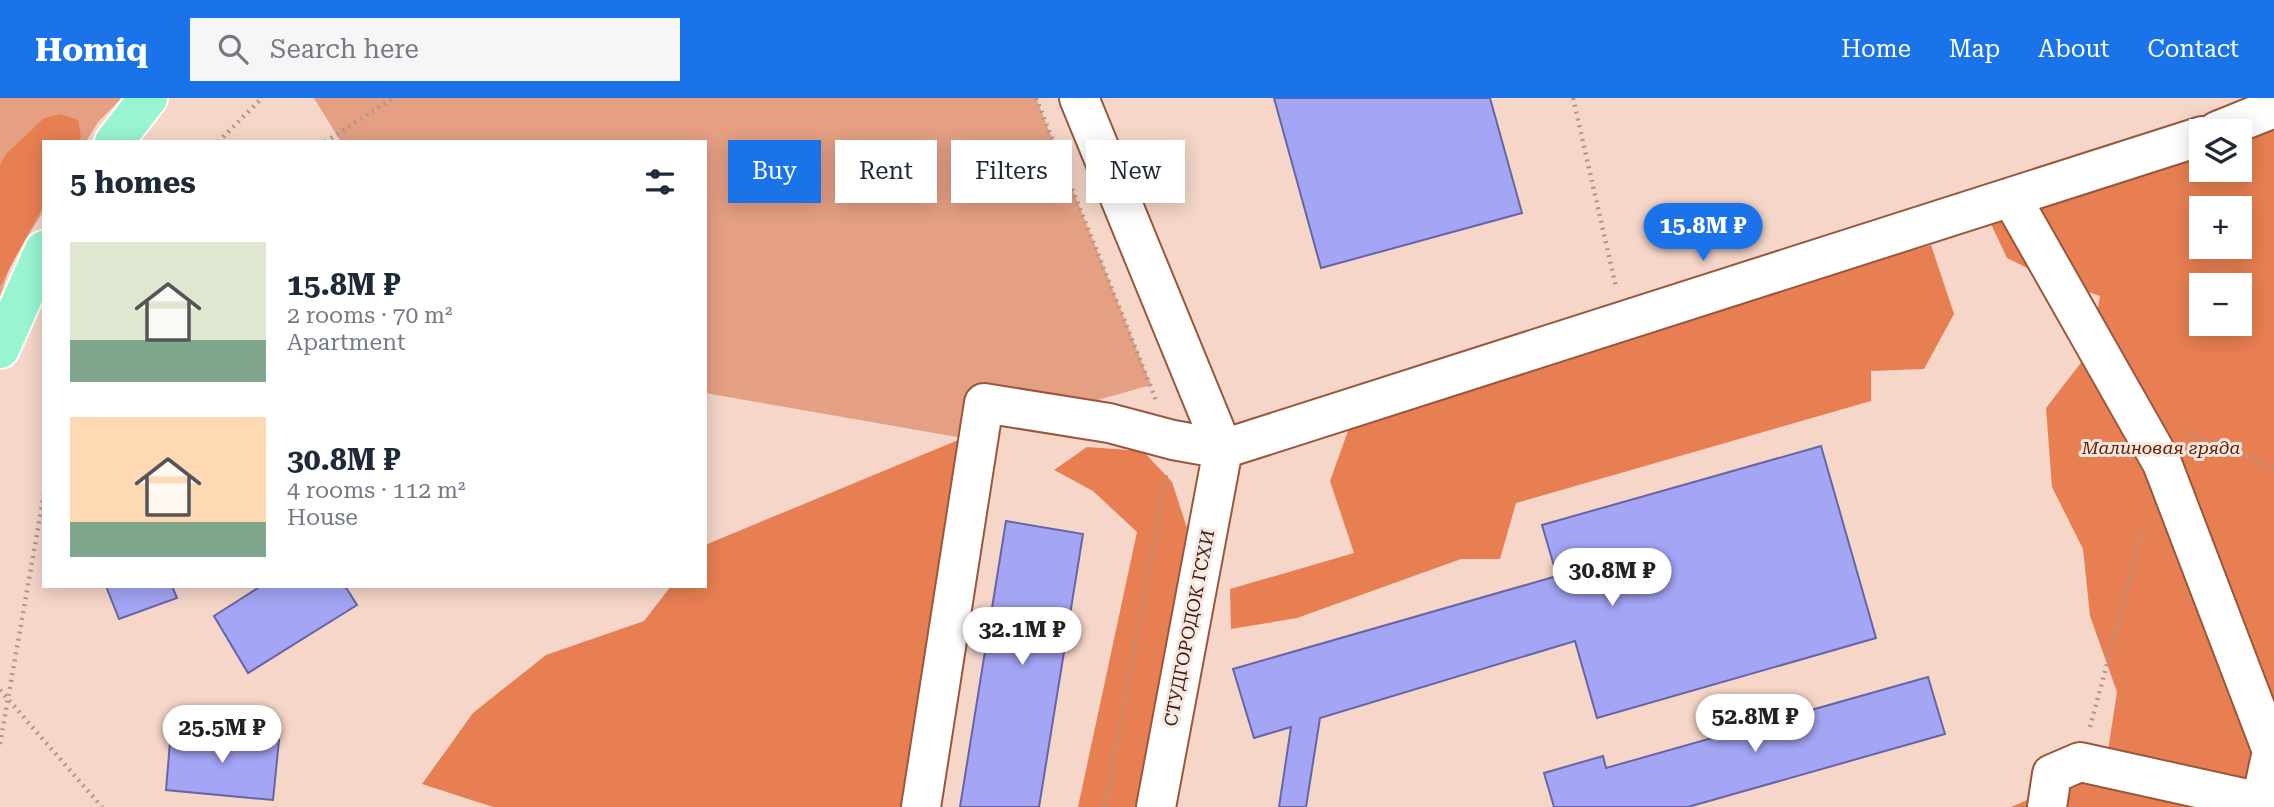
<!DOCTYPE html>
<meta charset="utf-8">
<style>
:root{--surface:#fff;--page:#f6f6f7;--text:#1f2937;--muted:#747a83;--accent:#1a73e8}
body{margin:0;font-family:"Roboto Serif",serif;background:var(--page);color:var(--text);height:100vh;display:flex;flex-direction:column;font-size:26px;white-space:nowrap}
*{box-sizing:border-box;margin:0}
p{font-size:23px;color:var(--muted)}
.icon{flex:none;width:38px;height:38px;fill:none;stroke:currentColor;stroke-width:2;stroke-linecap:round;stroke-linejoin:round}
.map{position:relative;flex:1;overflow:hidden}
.sheet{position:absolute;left:42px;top:42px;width:665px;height:448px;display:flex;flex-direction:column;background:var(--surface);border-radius:0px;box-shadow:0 4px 18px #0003}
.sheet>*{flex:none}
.top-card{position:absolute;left:728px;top:42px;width:665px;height:63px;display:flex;gap:14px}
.buttons{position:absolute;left:2189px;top:21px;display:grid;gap:14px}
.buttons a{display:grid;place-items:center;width:63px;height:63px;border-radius:0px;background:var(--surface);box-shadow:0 4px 18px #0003;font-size:35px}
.price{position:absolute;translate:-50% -60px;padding:0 16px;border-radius:24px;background:#fff;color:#222;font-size:23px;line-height:46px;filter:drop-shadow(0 2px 4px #0008)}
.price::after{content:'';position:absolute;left:50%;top:42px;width:21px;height:16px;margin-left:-10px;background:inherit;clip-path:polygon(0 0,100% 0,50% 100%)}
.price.selected{background:var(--accent);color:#fff}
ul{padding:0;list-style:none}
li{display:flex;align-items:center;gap:21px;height:175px;padding:0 28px}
li span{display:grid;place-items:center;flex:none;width:196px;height:140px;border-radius:0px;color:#555}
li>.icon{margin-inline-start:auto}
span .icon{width:84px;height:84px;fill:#fffc;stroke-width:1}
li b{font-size:30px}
h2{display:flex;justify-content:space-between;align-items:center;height:84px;padding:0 28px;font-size:30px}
.chip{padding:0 24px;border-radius:0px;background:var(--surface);box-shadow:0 4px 18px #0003;font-size:24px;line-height:63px}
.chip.selected{background:var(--accent);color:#fff}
header{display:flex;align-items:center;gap:42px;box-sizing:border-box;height:98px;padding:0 35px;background:var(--accent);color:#fff}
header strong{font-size:33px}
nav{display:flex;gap:38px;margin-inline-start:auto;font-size:24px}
.search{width:490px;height:63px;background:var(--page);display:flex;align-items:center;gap:18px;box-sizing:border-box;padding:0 24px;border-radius:0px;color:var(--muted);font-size:26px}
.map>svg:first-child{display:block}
.green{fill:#e59f83}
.forest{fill:#e87f52;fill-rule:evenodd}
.building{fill:#a4a5f5;stroke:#6666a4;stroke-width:2}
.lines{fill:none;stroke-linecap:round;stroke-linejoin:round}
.minor-casing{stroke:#99573c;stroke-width:42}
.major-casing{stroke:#fff;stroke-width:42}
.path{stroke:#b49689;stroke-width:4.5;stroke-dasharray:2 5;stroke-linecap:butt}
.minor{stroke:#fff;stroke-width:38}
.major{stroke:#98f5d0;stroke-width:38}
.labels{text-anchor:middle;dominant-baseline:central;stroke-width:6;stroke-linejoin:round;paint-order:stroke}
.park-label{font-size:18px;font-style:italic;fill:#622000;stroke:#f7e7e0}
.street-label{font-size:18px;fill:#351a0e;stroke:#f7e7e0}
</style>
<header>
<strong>Homiq</strong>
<div class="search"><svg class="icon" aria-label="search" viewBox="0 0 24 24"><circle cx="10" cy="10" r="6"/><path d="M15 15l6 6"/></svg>Search here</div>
<nav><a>Home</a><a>Map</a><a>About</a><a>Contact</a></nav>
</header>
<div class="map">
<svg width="2274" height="709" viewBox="0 0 2274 709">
<rect width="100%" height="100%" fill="#f5d6c9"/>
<!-- green -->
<path class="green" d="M0 0H122L98 24 86 44H44V112L11 165 0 199Z
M314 0H1036L1151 287 963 340 705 295V44H341Z"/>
<!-- forest -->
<path class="forest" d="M61 16 78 22 81 39 78 44H44V107L0 188V67L5 57 44 20Z
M2274 26V709H2011L2042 696 2107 659 2117 594 2090 518 2083 451 2052 389 2046 310 2090 253 2100 198 2048 180 2007 160 1990 124 2201 52 2202 72H2240V40ZM2202 110H2240V149H2202ZM2202 187H2240V226H2202Z
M1931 147 1954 216 1924 271 1871 273V303L1516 405 1500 461H1461L1297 520 1231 531 1230 491 1354 455 1330 383 1353 319Z
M963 340 911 709H493L422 686 473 615 546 557 644 523 671 488H705V447Z
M1087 349 1143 353 1172 384 1187 430 1140 709H1078L1137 434 1093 393 1054 372Z"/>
<!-- building -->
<path class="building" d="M1274 0H1490L1522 115 1321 170Z
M1821 348 1876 540 1597 620 1575 543 1320 620 1306 709H1279L1291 629 1254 640 1233 571 1557 478 1542 427Z
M1006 423 1083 436 1039 709H960Z
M106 488H172L177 500 119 521Z
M261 488H345L357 507 248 575 214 518Z
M1928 579 1945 636 1688 709H1554L1544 675 1603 658 1606 670Z
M171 632 279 642 273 702 166 692Z"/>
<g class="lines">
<defs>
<path id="minor" d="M1079 0 1223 351
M2217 33 2274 10
M2011 99 2162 365 2272 653 2261 704
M921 709 984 305 1109 325 1173 342 1223 351 2202 38
M1156 709 1223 351
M2047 709 2052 676 2080 664 2261 704 2266 709"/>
<path id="major" d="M114 44 148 0
M0 251 44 152"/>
</defs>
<!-- minor casing -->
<use href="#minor" class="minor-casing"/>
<!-- major casing -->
<use href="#major" class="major-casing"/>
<!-- path -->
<path class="path" d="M1036 0 1156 302
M1573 0 1616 189
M218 44 262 0
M325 44 393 0
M2187 334 2274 370
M0 592 102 709
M2090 629 2145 425
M0 646 44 396
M1105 709 1166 377"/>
<!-- minor -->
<use href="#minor" class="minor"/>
<!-- major -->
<use href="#major" class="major"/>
</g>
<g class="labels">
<!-- park labels -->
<g class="park-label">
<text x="2161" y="349">Малиновая гряда</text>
</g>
<!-- street labels -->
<g class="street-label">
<text transform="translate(1189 530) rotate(-79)">СТУДГОРОДОК ГСХИ</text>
</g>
</g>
</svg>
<div class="buttons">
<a><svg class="icon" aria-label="layers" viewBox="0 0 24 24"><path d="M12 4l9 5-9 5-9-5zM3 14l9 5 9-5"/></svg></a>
<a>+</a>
<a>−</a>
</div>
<b class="price selected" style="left:1703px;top:165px">15.8M ₽</b>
<b class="price" style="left:1612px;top:510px">30.8M ₽</b>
<b class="price" style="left:1022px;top:569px">32.1M ₽</b>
<b class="price" style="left:1755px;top:656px">52.8M ₽</b>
<b class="price" style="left:222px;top:667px">25.5M ₽</b>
<div class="top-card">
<a class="chip selected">Buy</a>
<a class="chip">Rent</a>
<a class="chip">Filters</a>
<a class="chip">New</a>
</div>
<section class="sheet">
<h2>5 homes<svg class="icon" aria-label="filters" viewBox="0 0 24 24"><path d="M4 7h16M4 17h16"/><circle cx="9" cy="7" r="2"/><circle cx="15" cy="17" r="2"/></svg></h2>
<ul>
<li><span style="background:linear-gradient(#dfe7d0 70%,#7fa58c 0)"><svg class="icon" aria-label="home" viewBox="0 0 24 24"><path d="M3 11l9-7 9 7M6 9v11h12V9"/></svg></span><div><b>15.8M ₽</b><p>2 rooms · 70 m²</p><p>Apartment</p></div></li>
<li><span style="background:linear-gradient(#ffd9b3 75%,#7fa58c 0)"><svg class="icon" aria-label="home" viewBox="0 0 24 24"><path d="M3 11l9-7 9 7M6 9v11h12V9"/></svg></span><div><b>30.8M ₽</b><p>4 rooms · 112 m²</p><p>House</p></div></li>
</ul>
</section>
</div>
